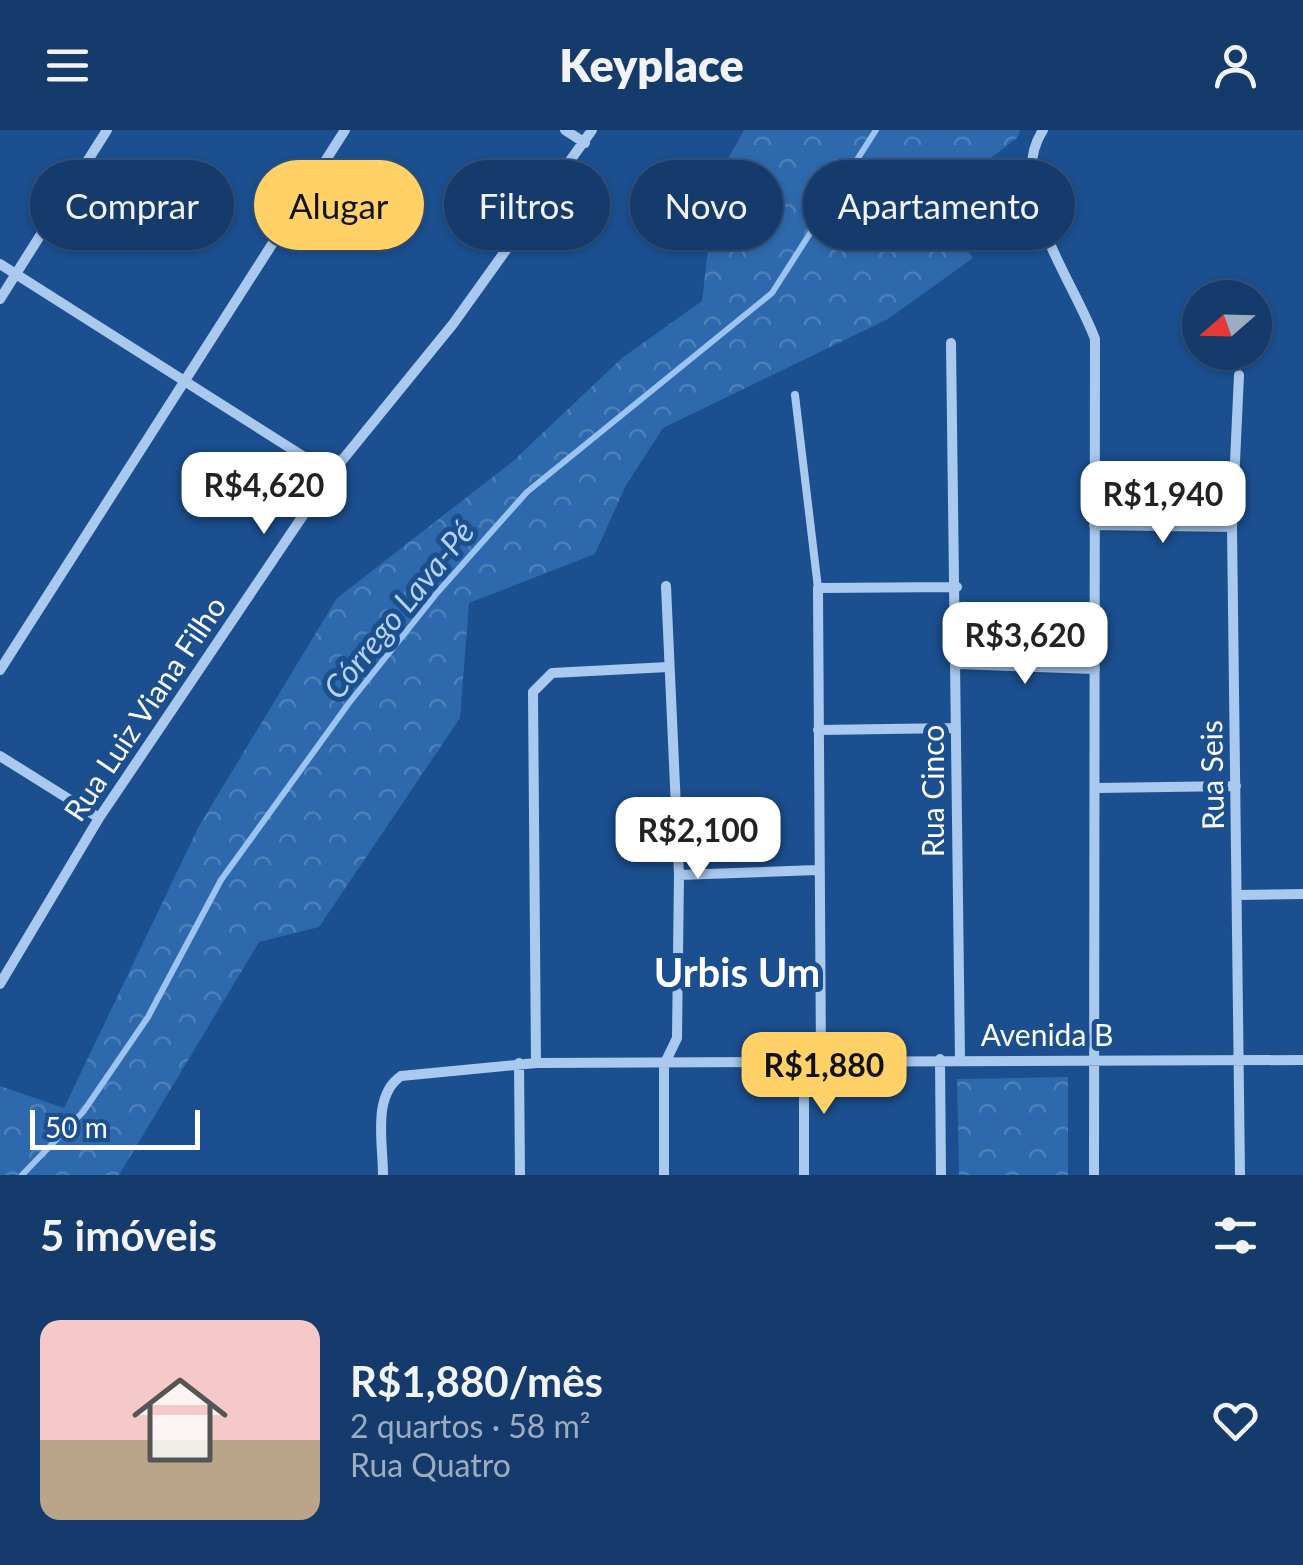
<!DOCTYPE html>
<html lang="pt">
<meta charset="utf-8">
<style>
:root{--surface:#143b6b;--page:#1d4271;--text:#f1f3f6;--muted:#9dadc1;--line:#33557e;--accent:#ffd166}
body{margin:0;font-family:Lato,sans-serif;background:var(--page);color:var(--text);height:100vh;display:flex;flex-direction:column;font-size:38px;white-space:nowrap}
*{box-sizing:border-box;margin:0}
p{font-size:32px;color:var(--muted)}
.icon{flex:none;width:55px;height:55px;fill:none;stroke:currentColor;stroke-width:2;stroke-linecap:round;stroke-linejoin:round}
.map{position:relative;height:1045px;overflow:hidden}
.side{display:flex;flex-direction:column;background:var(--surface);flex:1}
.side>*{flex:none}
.banner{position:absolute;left:30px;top:30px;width:1245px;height:90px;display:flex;gap:20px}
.needle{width:65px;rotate:250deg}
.tools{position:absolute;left:1182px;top:150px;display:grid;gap:20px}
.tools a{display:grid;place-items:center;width:90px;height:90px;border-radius:50%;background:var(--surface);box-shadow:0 2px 8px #0004,0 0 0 2px var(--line);font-size:50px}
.scale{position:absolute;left:30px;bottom:25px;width:170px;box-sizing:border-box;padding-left:10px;border:5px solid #fff;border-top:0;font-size:28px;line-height:35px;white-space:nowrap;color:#fff;-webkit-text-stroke:8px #1b4f8f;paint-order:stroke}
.price{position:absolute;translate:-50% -85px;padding:0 22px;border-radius:20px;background:#fff;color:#222;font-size:32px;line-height:65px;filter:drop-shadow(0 2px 5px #0008)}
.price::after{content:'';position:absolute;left:50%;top:60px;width:30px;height:22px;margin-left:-15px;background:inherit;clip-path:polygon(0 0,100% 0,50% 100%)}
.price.on{background:var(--accent);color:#111}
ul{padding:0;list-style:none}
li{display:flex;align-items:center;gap:30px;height:250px;padding:0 40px}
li+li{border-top:2px solid var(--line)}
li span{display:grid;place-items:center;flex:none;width:280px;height:200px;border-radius:20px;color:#555}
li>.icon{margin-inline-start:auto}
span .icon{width:120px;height:120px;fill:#fffc;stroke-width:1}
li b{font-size:42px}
h2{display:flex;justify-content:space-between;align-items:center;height:120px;padding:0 40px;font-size:42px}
.chip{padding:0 35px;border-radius:45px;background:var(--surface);box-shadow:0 2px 8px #0004,0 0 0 2px var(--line);font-size:35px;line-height:90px}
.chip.on{background:var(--accent);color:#111}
header{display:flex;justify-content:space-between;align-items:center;height:130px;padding:0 40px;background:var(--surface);font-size:45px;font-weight:800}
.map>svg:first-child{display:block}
.forest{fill:url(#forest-crowns)}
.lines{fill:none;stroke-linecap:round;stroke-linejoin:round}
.stream{stroke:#9cc4f0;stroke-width:6}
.service{stroke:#a9c9ee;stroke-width:8}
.minor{stroke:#a9c9ee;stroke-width:10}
.labels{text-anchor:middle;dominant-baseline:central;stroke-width:10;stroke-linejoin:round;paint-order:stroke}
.street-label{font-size:30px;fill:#fff;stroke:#1b4f8f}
.water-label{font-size:32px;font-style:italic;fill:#b5d3f5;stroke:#1b4f8f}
.district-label{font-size:40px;font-weight:bold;fill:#fff;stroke:#1b4f8f}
</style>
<header><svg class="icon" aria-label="menu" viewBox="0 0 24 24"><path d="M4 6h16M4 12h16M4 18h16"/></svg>Keyplace<svg class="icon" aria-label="person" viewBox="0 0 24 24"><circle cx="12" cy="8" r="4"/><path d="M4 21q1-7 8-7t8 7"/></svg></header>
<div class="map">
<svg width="1303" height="1045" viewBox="0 0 1303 1045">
<defs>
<pattern id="forest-crowns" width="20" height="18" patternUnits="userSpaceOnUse" patternTransform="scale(2.5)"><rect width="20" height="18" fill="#2e69ad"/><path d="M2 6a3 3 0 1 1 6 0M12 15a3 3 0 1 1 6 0" fill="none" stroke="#4d80b9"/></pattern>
</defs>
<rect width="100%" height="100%" fill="#1b4f8f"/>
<!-- forest -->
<path class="forest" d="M744 0H1020L1018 7 934 72 973 128 888 189 663 298 626 355 595 424 469 473 460 588 319 797 259 812 119 1045H0V956L64 978 199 696 337 468 512 332 622 228 702 171 716 50Z
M1068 947V1045H959L957 949Z"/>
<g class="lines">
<!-- stream -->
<path class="stream" d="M22 1045 83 982 148 887 221 750 349 573 437 463 527 362 772 163 876 0"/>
<!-- service -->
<path class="service" d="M795 265 818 458"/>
<!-- minor -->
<path class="minor" d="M565 0 585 13
M1043 0C1004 59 1074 152 1095 209L1094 1045
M0 134 331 344
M0 169 107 0
M951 213 960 929
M1239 245 1232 397 1240 1045
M1094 395 1232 397
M957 534 1095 539
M0 540 345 0
M818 600 956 598
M0 626 99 688
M1097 658 1236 656
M679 745 817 740
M1238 765 1303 764
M0 854 99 688 331 344 453 194 592 0
M940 929 941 1045
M804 930V1045
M821 930 818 458 957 457
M519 933 520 1045
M536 933 533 562 552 543 668 537
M383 1045C383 1012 372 966 401 946L536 933 1303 930
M664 1045V935L677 908 679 745 666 456"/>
</g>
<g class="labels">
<!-- street labels -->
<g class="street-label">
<text transform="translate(144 578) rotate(-56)">Rua Luiz Viana Filho</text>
<text transform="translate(1211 645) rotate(-91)">Rua Seis</text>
<text transform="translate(932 661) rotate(-90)">Rua Cinco</text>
<text x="1047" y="904">Avenida B</text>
</g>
<!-- water labels -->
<g class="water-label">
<text transform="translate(398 479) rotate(-51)">Córrego Lava-Pé</text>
</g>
<!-- district labels -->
<g class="district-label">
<text x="737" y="842">Urbis Um</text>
</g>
</g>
</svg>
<div class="tools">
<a><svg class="needle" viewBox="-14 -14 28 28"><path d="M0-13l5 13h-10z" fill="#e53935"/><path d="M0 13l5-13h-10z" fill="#9dadc1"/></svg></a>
</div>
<div class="scale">50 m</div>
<b class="price" style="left:264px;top:407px">R$4,620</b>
<b class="price" style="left:1163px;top:416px">R$1,940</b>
<b class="price" style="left:1025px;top:557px">R$3,620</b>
<b class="price" style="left:698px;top:752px">R$2,100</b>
<b class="price on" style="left:824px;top:987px">R$1,880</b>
<div class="banner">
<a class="chip">Comprar</a>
<a class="chip on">Alugar</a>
<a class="chip">Filtros</a>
<a class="chip">Novo</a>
<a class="chip">Apartamento</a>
</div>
</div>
<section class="side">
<h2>5 imóveis<svg class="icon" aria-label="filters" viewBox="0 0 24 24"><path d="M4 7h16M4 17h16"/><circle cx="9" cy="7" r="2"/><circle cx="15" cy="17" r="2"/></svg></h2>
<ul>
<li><span style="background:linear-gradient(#f6c9c9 60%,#b9a48a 0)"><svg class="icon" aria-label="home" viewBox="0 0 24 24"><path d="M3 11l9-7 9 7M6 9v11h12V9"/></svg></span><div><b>R$1,880/mês</b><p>2 quartos · 58 m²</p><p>Rua Quatro</p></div><svg class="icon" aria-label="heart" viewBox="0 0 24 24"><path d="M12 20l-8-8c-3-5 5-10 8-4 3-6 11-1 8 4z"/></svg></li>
</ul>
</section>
